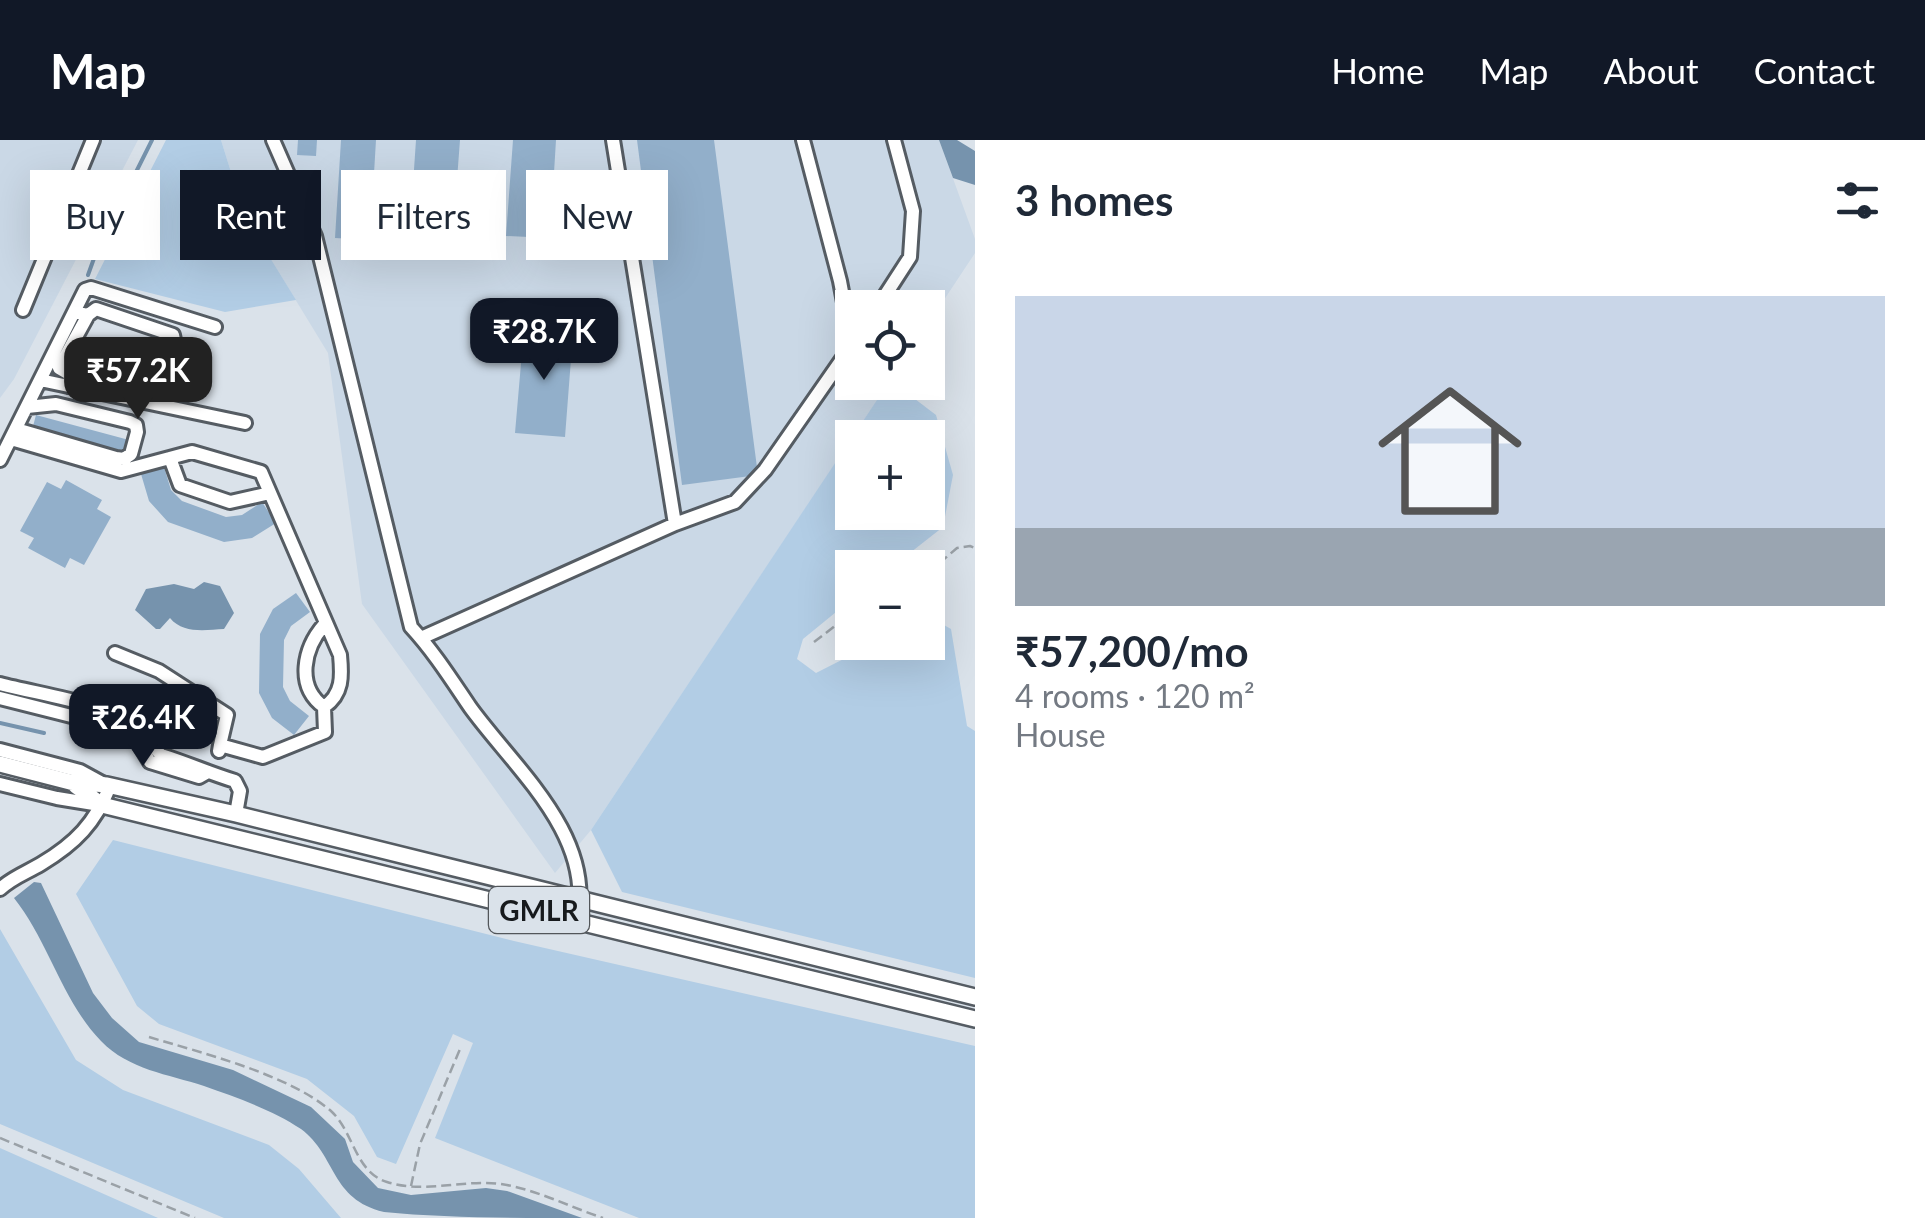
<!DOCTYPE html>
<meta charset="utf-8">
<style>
:root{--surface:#fff;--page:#f6f6f7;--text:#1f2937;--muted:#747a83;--line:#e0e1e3;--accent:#111827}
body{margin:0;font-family:Lato,sans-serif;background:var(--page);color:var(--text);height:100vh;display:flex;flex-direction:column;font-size:38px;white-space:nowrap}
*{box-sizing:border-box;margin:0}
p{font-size:32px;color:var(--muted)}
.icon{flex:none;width:55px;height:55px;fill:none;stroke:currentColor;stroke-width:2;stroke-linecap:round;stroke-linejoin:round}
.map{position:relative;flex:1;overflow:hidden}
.sheet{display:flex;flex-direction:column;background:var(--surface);width:950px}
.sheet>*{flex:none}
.guide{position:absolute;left:30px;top:30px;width:795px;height:90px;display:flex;gap:20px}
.controls{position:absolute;left:835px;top:150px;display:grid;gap:20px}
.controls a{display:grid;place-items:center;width:110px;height:110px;border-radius:0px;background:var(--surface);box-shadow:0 10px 40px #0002;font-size:50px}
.price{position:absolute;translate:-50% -85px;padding:0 22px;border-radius:20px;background:var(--accent);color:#fff;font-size:32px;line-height:65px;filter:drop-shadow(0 2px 5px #0008)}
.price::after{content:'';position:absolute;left:50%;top:60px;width:30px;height:22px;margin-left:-15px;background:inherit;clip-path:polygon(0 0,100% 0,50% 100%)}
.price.selected{background:#222;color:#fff}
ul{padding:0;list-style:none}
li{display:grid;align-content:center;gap:20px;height:530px;padding:0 40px}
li+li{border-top:2px solid var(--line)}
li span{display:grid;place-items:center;height:310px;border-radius:0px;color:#555}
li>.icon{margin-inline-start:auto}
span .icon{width:180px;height:180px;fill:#fffc;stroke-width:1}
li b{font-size:42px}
h2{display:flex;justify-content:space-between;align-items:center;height:120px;padding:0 40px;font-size:42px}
.chip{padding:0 35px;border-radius:0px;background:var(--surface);box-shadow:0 10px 40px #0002;font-size:35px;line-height:90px}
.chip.selected{background:var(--accent);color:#fff}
header{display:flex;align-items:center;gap:60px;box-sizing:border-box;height:140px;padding:0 50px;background:var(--accent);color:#fff}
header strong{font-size:48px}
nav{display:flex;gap:55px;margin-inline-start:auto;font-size:35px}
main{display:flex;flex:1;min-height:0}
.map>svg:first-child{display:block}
.built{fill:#cad8e6}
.green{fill:#b2cde5;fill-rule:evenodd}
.water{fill:#7693ad}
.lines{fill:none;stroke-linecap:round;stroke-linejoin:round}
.stream{stroke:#7693ad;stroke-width:4}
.building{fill:#92afca}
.minor-casing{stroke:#555c63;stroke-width:18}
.major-casing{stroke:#555c63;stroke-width:20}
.path{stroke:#9aa1a7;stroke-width:2.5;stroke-dasharray:10 5;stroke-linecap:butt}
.minor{stroke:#fff;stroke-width:12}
.major{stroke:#fff;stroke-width:15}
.labels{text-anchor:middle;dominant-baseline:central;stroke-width:9;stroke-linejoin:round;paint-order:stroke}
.shield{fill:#dae2ea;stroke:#52565a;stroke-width:2.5}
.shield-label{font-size:28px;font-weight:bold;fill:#171a1d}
</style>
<header>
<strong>Map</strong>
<nav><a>Home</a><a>Map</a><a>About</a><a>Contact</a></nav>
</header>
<main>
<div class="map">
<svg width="975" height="1078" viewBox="0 0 975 1078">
<rect width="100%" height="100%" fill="#dae2ea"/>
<!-- built -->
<path class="built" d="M0 0H138L14 239 0 258Z
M221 0H939L975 99V113L928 184V168H852V242L889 243 591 690 555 733 362 464 328 213 245 77Z"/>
<!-- green -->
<path class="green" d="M166 0H221L245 77 296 160 225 172 95 139Z
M889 242 894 243 936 275 953 335 943 387 892 427 852 428V459L803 499 797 519 816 533 875 503 928 502V476L951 489 967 586 975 591V838L622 752 591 690ZM852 298H928V372H852Z
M113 700 514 801 975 906V1078H639L435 998 473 903 453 894 396 1024 377 1017 354 976 307 939 159 884 137 866 76 754Z
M0 789 76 920 123 950 269 1005 299 1029 341 1078H224L0 984Z
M0 1008 158 1078H0Z"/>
<!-- water -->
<path class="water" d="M939 0H957L975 11V45L953 38Z
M204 442 220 446 234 473 224 489C205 490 183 494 170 478L160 489H156L135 470 146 449 174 444 194 449Z
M34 742 41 743 93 853 112 878 139 902 233 930 311 967 345 999 353 1022 378 1048 411 1055 486 1048 507 1051 582 1078C521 1078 442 1078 384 1072 330 1059 337 1016 301 989 273 970 235 957 204 946 168 934 129 930 101 901 62 861 49 802 14 758Z"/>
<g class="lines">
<!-- stream -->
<path class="stream" d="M88 135 97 110 152 0
M0 583 44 593"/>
</g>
<!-- building -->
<path class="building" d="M298 0H317L316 16 297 15Z
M341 0H376L370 100 335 98Z
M416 0H460L452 106 409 103Z
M513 0H556L550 98 506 96Z
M637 0H714L758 335 682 345Z
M524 189 573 193 565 297 515 293Z
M36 275 129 300 124 316 32 290Z
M164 327 171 350 182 361 226 377 242 375 262 362 276 383 252 398 224 402 168 382 149 361 141 334Z
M66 340 102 360 97 369 111 377 84 425 70 418 65 428 28 408 34 398 20 391 47 342 61 349Z
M296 453 310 472 291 486 284 500 283 547 290 561 309 576 294 595 272 578 259 553 260 494 273 469Z"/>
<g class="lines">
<defs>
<path id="minor" d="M273 0 315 96 411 487C434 512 451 539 470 567 514 628 595 695 577 779
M613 0 675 384
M803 0 840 141 852 205
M877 168 910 117 913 71 894 0
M23 170 93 0
M71 235 59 228 88 175
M40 240 245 283
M68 246 71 235 162 253 166 250 174 200 173 195 96 169 88 175 75 172
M16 289 116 318 124 319 131 314 137 292 136 285 130 282 56 264 27 267
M11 299 121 331 192 312 261 332 340 515C342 536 343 554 324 567
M170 318 180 345 230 362 270 353
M0 320 85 150 91 148 215 187
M421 498 675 384 735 362 765 330 852 205
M115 513 159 531 227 575 220 605
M0 544C38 554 106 564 138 584 150 592 151 606 161 615 187 623 209 633 235 641L240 651 236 674
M0 558 115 587 135 597 150 622 199 637 206 633
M0 610 80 631 102 643
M219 611 220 605 263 617 325 592 324 567C295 546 304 508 324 485
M0 644 57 658 100 665
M0 749C13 737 26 733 41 724 76 703 95 683 110 646"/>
<path id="major" d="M0 624 70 642 107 645 236 674 975 857
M76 646 102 665 975 879"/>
</defs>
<!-- minor casing -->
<use href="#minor" class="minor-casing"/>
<!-- major casing -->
<use href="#major" class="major-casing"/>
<!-- path -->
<path class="path" d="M928 433 957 408 970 406 975 408
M814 502 852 473
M149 897C202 913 291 935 332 972 354 993 355 1032 387 1042 424 1054 464 1039 501 1044 535 1049 570 1067 603 1078
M0 998 195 1078
M411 1046 420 1004 460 909"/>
<!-- minor -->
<use href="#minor" class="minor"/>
<!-- major -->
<use href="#major" class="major"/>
</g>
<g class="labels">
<!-- shield labels -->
<rect class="shield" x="489" y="747" width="100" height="46" rx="8"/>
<g class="shield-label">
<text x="539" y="770">GMLR</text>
</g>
</g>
</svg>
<div class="controls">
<a><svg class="icon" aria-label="locate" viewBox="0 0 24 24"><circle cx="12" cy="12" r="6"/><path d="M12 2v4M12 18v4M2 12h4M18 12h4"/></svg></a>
<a>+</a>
<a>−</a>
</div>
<b class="price" style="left:544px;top:243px">₹28.7K</b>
<b class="price selected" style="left:138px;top:282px">₹57.2K</b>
<b class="price" style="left:143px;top:629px">₹26.4K</b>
<div class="guide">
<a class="chip">Buy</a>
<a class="chip selected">Rent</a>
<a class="chip">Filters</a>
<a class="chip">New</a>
</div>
</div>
<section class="sheet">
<h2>3 homes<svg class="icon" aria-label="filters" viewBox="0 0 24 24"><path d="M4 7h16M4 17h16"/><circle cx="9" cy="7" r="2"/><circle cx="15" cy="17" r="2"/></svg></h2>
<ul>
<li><span style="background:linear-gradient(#c9d6e8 75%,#9aa5b1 0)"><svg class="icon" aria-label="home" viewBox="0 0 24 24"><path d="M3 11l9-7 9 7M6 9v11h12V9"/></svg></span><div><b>₹57,200/mo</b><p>4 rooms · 120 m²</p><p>House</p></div></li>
</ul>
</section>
</main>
